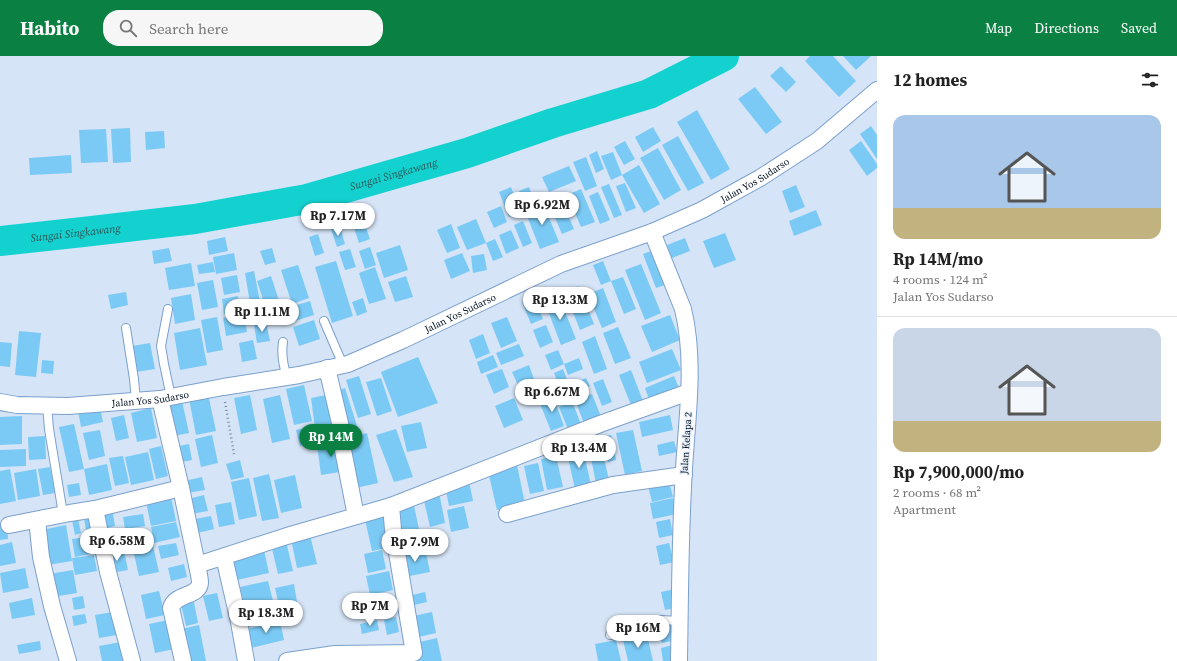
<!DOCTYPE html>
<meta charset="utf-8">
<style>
:root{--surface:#fff;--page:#f6f6f6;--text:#222;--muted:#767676;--line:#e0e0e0;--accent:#0b8043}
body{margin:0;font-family:"Source Serif 4",serif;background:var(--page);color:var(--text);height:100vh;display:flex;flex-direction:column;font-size:15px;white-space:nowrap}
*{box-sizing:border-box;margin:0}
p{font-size:13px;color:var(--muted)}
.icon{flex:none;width:22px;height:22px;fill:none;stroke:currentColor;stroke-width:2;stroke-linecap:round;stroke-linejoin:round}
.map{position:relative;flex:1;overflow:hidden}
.drawer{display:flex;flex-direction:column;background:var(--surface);width:300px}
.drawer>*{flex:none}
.price{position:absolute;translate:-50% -34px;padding:0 9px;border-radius:14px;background:#fff;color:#222;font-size:13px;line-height:26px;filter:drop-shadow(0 1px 2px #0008)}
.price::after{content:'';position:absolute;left:50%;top:24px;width:12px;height:9px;margin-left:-6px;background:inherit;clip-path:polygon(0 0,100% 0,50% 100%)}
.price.current{background:var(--accent);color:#fff}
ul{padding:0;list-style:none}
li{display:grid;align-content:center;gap:8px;height:212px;padding:0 16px}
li+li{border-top:1px solid var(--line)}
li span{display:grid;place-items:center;height:124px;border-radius:12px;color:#555}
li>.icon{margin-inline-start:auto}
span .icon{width:72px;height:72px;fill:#fffc;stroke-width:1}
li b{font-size:17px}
h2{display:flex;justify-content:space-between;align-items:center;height:48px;padding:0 16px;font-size:17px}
header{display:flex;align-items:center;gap:24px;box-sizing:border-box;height:56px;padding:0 20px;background:var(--accent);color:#fff}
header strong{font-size:19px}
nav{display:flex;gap:22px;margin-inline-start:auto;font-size:14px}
.search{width:280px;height:36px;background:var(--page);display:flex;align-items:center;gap:10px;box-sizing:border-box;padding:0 14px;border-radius:16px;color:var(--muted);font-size:15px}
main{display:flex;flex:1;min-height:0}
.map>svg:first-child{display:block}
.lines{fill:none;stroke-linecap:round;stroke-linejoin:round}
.river{stroke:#13d1cf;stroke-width:30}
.building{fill:#7bcaf5}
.service-casing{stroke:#7ba0cc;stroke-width:10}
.minor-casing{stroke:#7ba0cc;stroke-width:18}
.path{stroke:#7a899b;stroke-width:2.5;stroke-dasharray:1 3;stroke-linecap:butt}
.service{stroke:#fff;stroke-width:8}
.minor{stroke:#fff;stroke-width:16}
.labels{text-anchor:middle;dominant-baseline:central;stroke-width:3;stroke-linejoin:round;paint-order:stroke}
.street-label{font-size:10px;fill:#061424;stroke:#e9f0fa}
.water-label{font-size:11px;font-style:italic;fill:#315251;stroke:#e9f0fa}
</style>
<header>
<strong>Habito</strong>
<div class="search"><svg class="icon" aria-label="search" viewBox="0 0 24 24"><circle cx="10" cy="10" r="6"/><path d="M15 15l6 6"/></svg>Search here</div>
<nav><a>Map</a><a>Directions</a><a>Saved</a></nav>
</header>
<main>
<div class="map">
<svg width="877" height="605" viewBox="0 0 877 605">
<rect width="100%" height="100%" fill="#d5e4f7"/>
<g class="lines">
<!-- river -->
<path class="river" id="s1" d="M0 185 83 176 195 163 307 143 467 97 553 67 649 38 724 0"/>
</g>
<!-- building -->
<path class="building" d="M810 0H833L856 25 839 41 805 5Z
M843 0H871L856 14Z
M781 10 796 26 786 36 770 20Z
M755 31 782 66 766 78 738 43Z
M697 54 730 113 711 124 677 66Z
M871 70 877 79V103L860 78Z
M653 71 661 85 643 96 635 81Z
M130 72 131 106 113 107 111 73Z
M106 73 108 106 81 107 79 74Z
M164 75 165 92 146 94 145 76Z
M678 80 704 127 688 135 662 89Z
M625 85 635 103 624 109 614 91Z
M861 85 877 108V112L867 120 849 94Z
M658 92 681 134 664 144 640 102Z
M597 95 604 113 596 117 589 99Z
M613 96 622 119 611 124 601 100Z
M71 99 72 117 30 119 29 102Z
M586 101 597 130 585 135 573 106Z
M639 109 660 148 644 157 622 119Z
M569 110 576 125 549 136 542 121Z
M625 127 636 152 626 156 616 130Z
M609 128 622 159 614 162 601 131Z
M796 129 805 151 790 157 782 135Z
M511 131 521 156 509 161 499 136Z
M529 131 534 144 524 148 519 135Z
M581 133 595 166 581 171 567 139Z
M598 136 610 164 600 168 589 140Z
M562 146 574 173 562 178 550 150Z
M543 147 559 186 540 193 525 155Z
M501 150 507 166 494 172 487 156Z
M816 154 822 169 794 180 789 165Z
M476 163 486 187 467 194 457 171Z
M523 165 532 187 523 191 514 169Z
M364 166 370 183 359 187 353 169Z
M451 168 460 192 447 197 437 174Z
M340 171 345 188 337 191 331 173Z
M511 174 519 192 506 198 499 179Z
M725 177 736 204 714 212 703 185Z
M318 178 324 197 315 200 309 181Z
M225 181 228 195 209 199 207 185Z
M685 182 690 195 672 202 667 189Z
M495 183 503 201 493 205 486 187Z
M400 189 408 214 384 222 376 197Z
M370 191 376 209 365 213 359 195Z
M169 192 172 205 154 208 152 195Z
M272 192 276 206 265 209 260 195Z
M350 193 356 211 345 214 339 196Z
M654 194 668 228 656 232 643 198Z
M234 197 237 214 216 218 213 201Z
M462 197 470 215 451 223 444 204Z
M484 198 487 214 473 217 471 200Z
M336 205 353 260 332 267 315 211Z
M603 205 611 225 601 229 593 209Z
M213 206 215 216 199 218 197 209Z
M191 207 195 230 169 234 165 212Z
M641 208 661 257 645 264 625 214Z
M298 209 309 242 292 248 281 214Z
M375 211 386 243 369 248 359 217Z
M254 215 261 251 251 253 245 217Z
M237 219 240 236 224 239 221 222Z
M271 220 283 257 269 262 257 225Z
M406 220 413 241 395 246 388 226Z
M623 221 636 253 624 258 611 225Z
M213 224 218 251 202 254 197 227Z
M579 230 594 268 580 274 565 236Z
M603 232 616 266 602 272 588 238Z
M126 236 128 249 111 253 108 239Z
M191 238 195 264 175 268 171 242Z
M238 240 240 255 224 258 222 243Z
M534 241 543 263 531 268 522 246Z
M559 241 576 283 561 289 545 247Z
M363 242 367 256 357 260 352 246Z
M310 245 314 259 295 265 290 251Z
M244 258 247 276 226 280 223 262Z
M670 259 680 284 652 296 641 270Z
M217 261 223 294 207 297 201 264Z
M507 261 517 285 501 292 491 267Z
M314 264 320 283 299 290 293 271Z
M266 266 270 285 257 287 254 269Z
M546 269 553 286 540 292 533 274Z
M618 271 631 302 615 308 603 277Z
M200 272 207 309 180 314 174 277Z
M19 275 41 277 36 321 15 319Z
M483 278 490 297 476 303 469 284Z
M595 280 607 313 594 318 582 286Z
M253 284 257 303 242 306 239 287Z
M0 286 12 287 10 311 0 310Z
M150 287 155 313 136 316 132 290Z
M519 288 524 300 501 309 496 297Z
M672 293 681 314 647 327 639 306Z
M558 294 564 308 579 302 583 313 568 319 564 308 551 314 545 299Z
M493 299 498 311 481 318 477 306Z
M418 301 438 347 398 361 381 316Z
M42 304 54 305 53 318 41 317Z
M529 309 534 323 518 329 512 316Z
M502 313 509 331 494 338 486 319Z
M563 313 573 339 564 343 554 317Z
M631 314 643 345 631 349 619 319Z
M359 320 371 358 358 362 346 324Z
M674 320 680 334 650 346 645 332Z
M381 322 392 355 377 360 366 326Z
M586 322 590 330 576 336 573 328Z
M603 323 612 346 602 350 593 327Z
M544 327 548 338 530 345 526 334Z
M304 329 312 365 294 369 286 333Z
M345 332 359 376 349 379 335 336Z
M208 338 216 375 196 379 189 343Z
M331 338 341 382 317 387 311 342Z
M592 338 602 363 585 370 575 344Z
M250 339 257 374 241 378 234 342Z
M280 339 290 383 272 387 263 343Z
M553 340 564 370 551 375 539 345Z
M514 342 523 364 504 372 495 350Z
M182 345 189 377 173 380 166 348Z
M572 345 582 371 569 376 559 351Z
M100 351 103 366 81 371 78 355Z
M151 352 157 382 137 386 131 357Z
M124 359 129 382 116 385 111 362Z
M670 359 673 374 642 381 639 366Z
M22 360V388L0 389V361Z
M421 366 427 392 407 396 401 370Z
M74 368 84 413 107 408 112 434 89 439 84 413 69 416 59 371Z
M313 370 316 387 300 390 296 374Z
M396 373 413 421 394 426 376 379Z
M100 374 105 400 89 404 83 377Z
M633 374 642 415 625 419 616 377Z
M367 377 378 427 351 433 342 384Z
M212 379 218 407 201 411 195 383Z
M611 379 616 404 608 406 602 381Z
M45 380 46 403 29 404 28 381Z
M340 385 346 415 321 419 317 389Z
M674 385 677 396 659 400 657 389Z
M189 388 192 404 182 406 179 390Z
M601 389 609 424 596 427 589 392Z
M161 390 168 420 156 423 149 393Z
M26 393V410L0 411V394Z
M583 393 591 429 575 433 567 397Z
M148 396 154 424 131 429 125 401Z
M123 400 129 427 115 430 109 402Z
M556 400 563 431 547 434 541 403Z
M240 404 244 421 231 424 226 408Z
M538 407 544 435 530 438 524 410Z
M517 409 525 448 497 454 488 415Z
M50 411 55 437 43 439 38 413Z
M10 413 16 445 0 448V415Z
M36 413 40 440 18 444 14 417Z
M269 418 279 462 262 465 253 422Z
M295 419 302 452 281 457 274 424Z
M202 421 205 434 187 437 184 425Z
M249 422 257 460 239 464 231 426Z
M668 422 673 441 652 446 647 426Z
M469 425 473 445 449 450 445 430Z
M79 427 81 439 69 441 67 429Z
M170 436 176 465 151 470 145 441Z
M439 436 445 467 430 471 423 440Z
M204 439 208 455 191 458 188 443Z
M673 442 677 458 653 463 650 447Z
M413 445 420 478 403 482 396 449Z
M231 446 235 468 219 471 215 449Z
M464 450 469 472 451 476 447 454Z
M112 452 115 470 107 472 104 453Z
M91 455 95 478 87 479 83 457Z
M383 455 391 491 372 495 364 459Z
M77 458 81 477 75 479 71 459Z
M143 458 145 470 125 473 123 461Z
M211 460 214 473 193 478 190 464Z
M670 463 673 479 659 482 656 466Z
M176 466 180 481 154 487 151 471Z
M7 468 8 483 0 484V469Z
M66 469 72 505 48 509 42 474Z
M118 472 121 488 106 491 103 474Z
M310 479 317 508 297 512 291 483Z
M92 480 95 497 75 501 72 483Z
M420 480 423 491 404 495 402 484Z
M286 485 293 515 278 518 271 488Z
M12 486 16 507 0 510V489Z
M176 487 179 499 161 503 158 490Z
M669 487 674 506 660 509 656 490Z
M153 490 159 516 139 520 133 494Z
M425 492 430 516 404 521 400 498Z
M264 494 269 517 237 524 232 501Z
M382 494 386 513 368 517 364 498Z
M124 495 128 514 111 517 106 499Z
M94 499 97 515 75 519 72 502Z
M184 508 187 521 171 525 168 512Z
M25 512 29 532 3 537 0 517Z
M73 514 77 537 53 541 49 518Z
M389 515 393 534 370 539 366 520Z
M268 525 274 549 246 555 240 531Z
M294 528 297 546 279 550 275 532Z
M675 533 679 551 665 554 661 536Z
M159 535 165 559 146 563 141 539Z
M425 536 427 546 410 550 408 540Z
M217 537 223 562 209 565 203 540Z
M83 540 85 552 74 554 72 542Z
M193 541 198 567 186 570 180 544Z
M32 542 35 559 12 563 9 547Z
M373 542 376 556 368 558 365 544Z
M113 556 117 579 99 582 95 559Z
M432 556 436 577 414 582 409 561Z
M85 558 87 567 74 570 72 560Z
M396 561 399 576 387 579 384 564Z
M168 564 174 593 155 597 149 568Z
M377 564 379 574 362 578 360 568Z
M280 565 284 584 251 592 247 573Z
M672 568 676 584 662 587 658 571Z
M199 569 206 605H184L177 574Z
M647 579 653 605H628L623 584Z
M437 582 442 605H418L415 587Z
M616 584 621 605H598L595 588Z
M40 585 41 594 19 598 17 589Z
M121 586 124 605H102L99 590Z
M673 589 677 605H663L661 592Z"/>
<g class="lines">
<defs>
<path id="service" d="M168 253 161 290 164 308 171 341
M324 265 343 309
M126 272 134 323 136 345
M283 286C281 299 283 309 287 321
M47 349 49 373 63 458
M610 579 627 580 660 564 680 565"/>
<g id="minor">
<path d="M652 176 683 253C697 311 685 372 683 432 680 489 680 547 679 605"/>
<path d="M327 312 340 367 342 382 341 384 356 460"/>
<path d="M160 343 181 432"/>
<path id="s2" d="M0 346 17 349 68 350 160 343 223 331 299 319 348 308 403 284 561 208 652 176 702 154 760 122 817 85 877 34"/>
<path d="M95 453 108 516 132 605"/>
<path d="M507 458 613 429 684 419"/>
<path d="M37 464 41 501 52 550 68 605"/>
<path d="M9 469 70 457 95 453 181 432 197 509 287 480 391 450"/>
<path d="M224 501 239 566 246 605"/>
<path d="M183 605 171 552C175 537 199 541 200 527 200 521 198 515 197 509"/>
<path d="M287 605 335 598 414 597 393 473 391 450 600 368 689 336"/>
</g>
</defs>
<!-- service casing -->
<use href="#service" class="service-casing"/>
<!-- minor casing -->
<use href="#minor" class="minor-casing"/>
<!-- path -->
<path class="path" d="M225 346 234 398"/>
<!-- service -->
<use href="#service" class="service"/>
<!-- minor -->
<use href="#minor" class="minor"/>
</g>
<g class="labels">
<!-- street labels -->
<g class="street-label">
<text stroke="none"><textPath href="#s2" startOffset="799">Jalan Yos Sudarso</textPath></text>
<text stroke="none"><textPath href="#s2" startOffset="475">Jalan Yos Sudarso</textPath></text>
<text stroke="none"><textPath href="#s2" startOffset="151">Jalan Yos Sudarso</textPath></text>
<text transform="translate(686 387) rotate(-86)">Jalan Kelapa 2</text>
</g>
<!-- water labels -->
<g class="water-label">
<text stroke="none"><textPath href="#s1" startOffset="400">Sungai Singkawang</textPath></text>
<text stroke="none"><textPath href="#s1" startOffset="76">Sungai Singkawang</textPath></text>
</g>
</g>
</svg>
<b class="price" style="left:542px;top:170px">Rp 6.92M</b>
<b class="price" style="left:338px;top:181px">Rp 7.17M</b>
<b class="price" style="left:560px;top:265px">Rp 13.3M</b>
<b class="price" style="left:262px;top:277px">Rp 11.1M</b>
<b class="price" style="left:552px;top:357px">Rp 6.67M</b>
<b class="price current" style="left:331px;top:402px">Rp 14M</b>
<b class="price" style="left:579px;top:413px">Rp 13.4M</b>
<b class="price" style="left:117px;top:506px">Rp 6.58M</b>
<b class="price" style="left:415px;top:507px">Rp 7.9M</b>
<b class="price" style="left:370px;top:571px">Rp 7M</b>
<b class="price" style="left:266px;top:578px">Rp 18.3M</b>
<b class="price" style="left:638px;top:593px">Rp 16M</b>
</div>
<section class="drawer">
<h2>12 homes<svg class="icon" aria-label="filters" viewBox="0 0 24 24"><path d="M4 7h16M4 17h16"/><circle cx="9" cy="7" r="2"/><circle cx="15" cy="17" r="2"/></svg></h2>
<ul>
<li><span style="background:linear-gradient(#a9c7e8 75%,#c2b280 0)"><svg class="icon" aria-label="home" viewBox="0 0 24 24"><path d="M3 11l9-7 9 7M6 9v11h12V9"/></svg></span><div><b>Rp 14M/mo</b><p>4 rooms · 124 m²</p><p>Jalan Yos Sudarso</p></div></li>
<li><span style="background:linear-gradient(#c9d6e8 75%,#c2b280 0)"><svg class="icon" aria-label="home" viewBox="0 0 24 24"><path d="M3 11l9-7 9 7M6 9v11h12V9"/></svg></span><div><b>Rp 7,900,000/mo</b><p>2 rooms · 68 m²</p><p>Apartment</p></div></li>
</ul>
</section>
</main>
